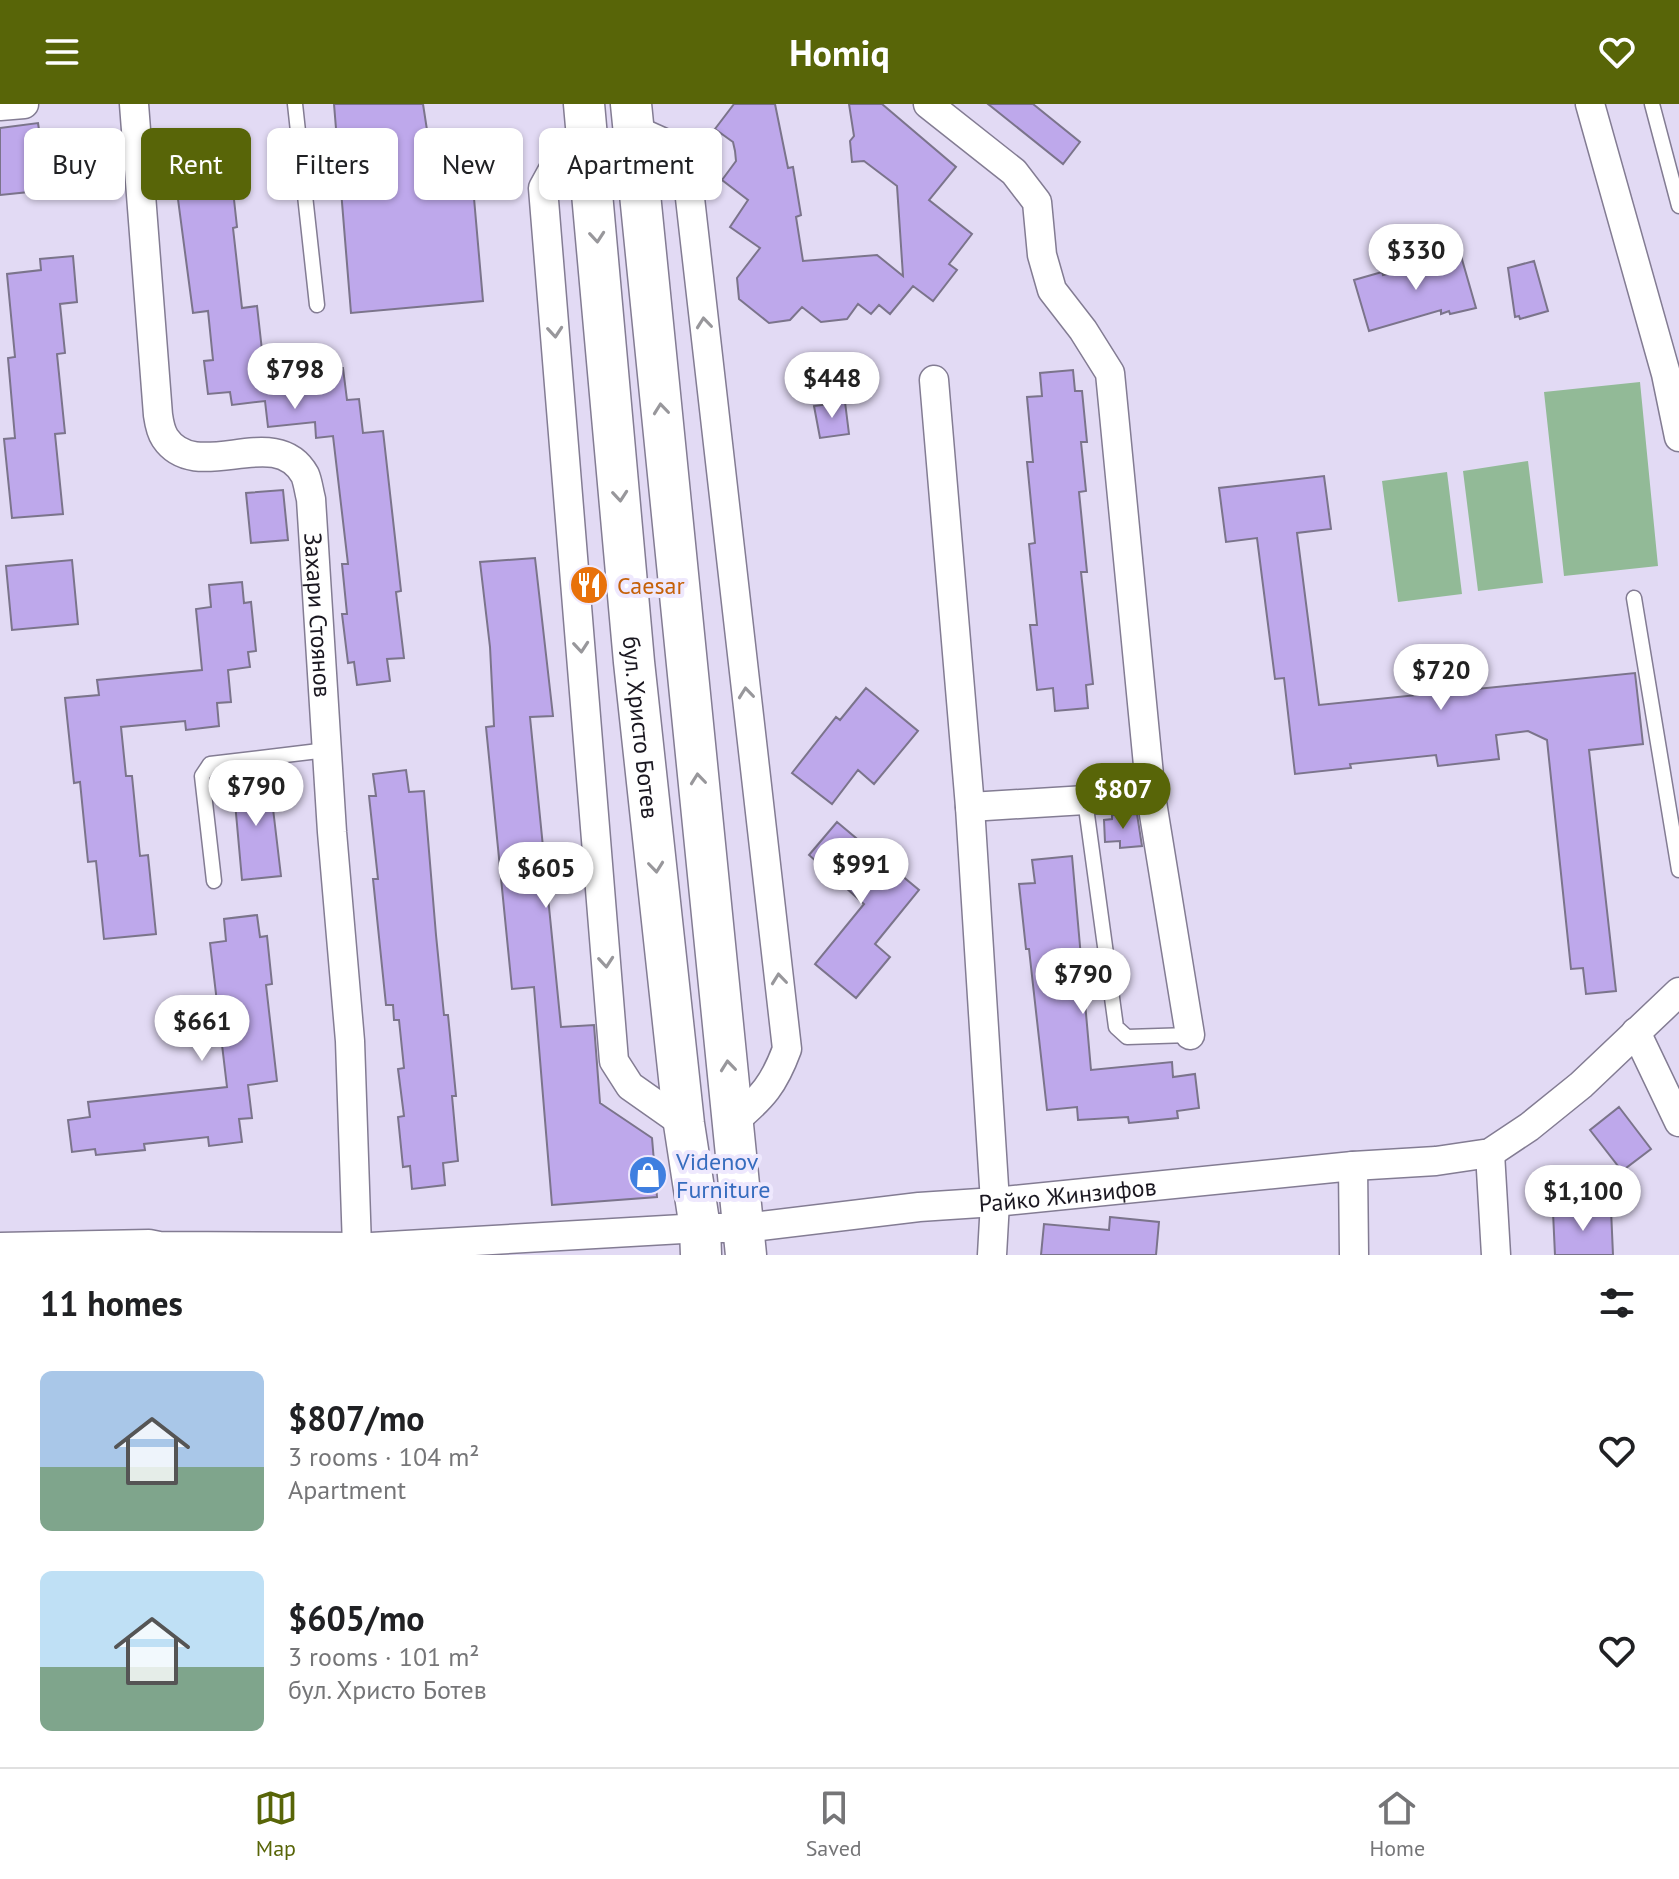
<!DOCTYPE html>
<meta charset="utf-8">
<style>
:root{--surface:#fff;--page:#f6f6f6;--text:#202124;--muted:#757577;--line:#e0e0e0;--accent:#586508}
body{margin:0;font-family:"PT Sans",sans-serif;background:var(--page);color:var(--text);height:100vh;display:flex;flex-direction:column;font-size:30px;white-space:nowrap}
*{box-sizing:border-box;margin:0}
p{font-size:26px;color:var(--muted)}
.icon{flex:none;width:44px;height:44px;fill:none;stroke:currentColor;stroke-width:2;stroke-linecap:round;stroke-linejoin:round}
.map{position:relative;height:1151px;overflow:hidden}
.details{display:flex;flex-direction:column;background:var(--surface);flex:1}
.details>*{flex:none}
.guide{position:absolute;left:24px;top:24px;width:800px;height:72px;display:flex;gap:16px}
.price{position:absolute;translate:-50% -68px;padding:0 18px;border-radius:28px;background:#fff;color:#222;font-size:26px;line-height:52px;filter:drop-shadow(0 2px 4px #0008)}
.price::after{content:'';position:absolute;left:50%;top:48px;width:24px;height:18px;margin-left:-12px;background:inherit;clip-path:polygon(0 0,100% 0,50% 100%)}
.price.current{background:var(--accent);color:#fff}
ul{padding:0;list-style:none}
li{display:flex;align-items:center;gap:24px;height:200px;padding:0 40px}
li span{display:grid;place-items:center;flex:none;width:224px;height:160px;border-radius:12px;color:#555}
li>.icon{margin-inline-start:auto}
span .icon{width:96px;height:96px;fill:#fffc;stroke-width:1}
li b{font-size:34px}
h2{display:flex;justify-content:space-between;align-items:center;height:96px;padding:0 40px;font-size:34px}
.chip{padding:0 28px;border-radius:12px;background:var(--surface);box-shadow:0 2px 6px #0004;font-size:28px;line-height:72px}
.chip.current{background:var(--accent);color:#fff}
header{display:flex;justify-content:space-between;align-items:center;height:104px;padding:0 40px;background:var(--accent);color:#fff;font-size:36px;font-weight:700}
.menu{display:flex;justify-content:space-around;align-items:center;height:112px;border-top:2px solid var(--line);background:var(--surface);font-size:22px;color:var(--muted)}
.menu a{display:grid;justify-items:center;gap:4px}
.menu .current{color:var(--accent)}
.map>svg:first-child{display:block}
.green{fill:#92ba97}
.building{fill:#bea8eb;stroke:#7b748b;stroke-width:2}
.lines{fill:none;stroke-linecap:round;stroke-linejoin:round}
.lane-casing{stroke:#837c93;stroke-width:17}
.street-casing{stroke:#837c93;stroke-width:31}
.secondary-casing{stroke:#837c93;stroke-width:43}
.lane{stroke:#fff;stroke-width:14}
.street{stroke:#fff;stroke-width:28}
.secondary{stroke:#fff;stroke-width:40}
.oneway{stroke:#98979b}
.labels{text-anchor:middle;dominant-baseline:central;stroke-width:8;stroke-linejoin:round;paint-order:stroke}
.food-label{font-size:24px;fill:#c56008;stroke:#eee8fd;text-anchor:start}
.street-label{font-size:24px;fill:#1a1720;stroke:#eee8fd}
.shop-label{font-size:24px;fill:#366cbe;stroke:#eee8fd;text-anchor:start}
</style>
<header><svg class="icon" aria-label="menu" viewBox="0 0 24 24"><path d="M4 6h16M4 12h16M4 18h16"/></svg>Homiq<svg class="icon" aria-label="heart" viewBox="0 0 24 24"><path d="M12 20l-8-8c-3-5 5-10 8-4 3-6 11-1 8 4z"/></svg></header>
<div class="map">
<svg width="1679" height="1151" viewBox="0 0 1679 1151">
<rect width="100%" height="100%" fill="#e2daf4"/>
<!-- green -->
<path class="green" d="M1640 278 1658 462 1564 472 1544 288Z
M1528 357 1543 479 1478 487 1463 367Z
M1447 368 1462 490 1398 498 1382 377Z"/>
<!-- building -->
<path class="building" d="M334 0H423L429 39 469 37 483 197 351 209Z
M734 0H775L788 64 793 63 801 111 796 113 803 157 877 151 903 172 897 82 864 57 852 58 850 37 854 32 849 0H882L956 63 929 96 972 130 949 160 957 166 933 197 913 182 890 210 879 201 871 210 858 200 847 215 821 218 802 203 790 216 769 219 739 195 737 174 760 144 730 123 748 96 722 76 736 57 735 47 733 38 715 25Z
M988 0H1033L1080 38 1063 60Z
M38 19 48 86 0 91V24Z
M211 39 214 61 230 59 237 123 233 124 242 204 257 202 265 273 343 264 347 296 359 295 363 329 383 327 401 487 396 488 404 554 387 555 390 577 357 581 354 558 348 559 342 510H347L342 460H348L333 332 316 334 315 318 268 323 265 297 232 301 230 288 208 290 204 257 213 256 208 207 193 209 174 65H181L178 42Z
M1459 145 1476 204 1450 210 1449 207 1441 210V206L1369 227 1354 176 1382 168 1383 171 1434 158 1433 153Z
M73 152 77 198 60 200 65 249 57 250 65 329 55 330 63 410 12 414 4 335 15 334 8 254 15 253 7 170 41 166 40 155Z
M1534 157 1548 207 1520 215 1519 212 1515 213 1508 164Z
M1073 266 1075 287H1082L1087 338H1081L1086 387 1079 388 1087 468H1081L1093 580 1086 581 1088 604 1055 607 1053 584 1037 586 1030 521H1037L1029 440 1035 439 1027 358H1033L1027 293 1042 292 1040 269Z
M845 298 849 330 820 334 814 302Z
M1324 372 1331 425 1297 429 1319 601 1635 569 1643 640 1589 646 1616 887 1586 890 1583 864 1571 865 1547 636 1528 627 1496 631 1499 655 1438 662 1436 651 1350 660 1351 664 1295 670 1284 574 1275 575 1257 434 1226 438 1219 384Z
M283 386 288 436 251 439 246 389Z
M535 454 553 612 530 613 561 923 594 921 600 999 652 1034 657 1093 552 1101 534 883 512 885 486 623 494 622 490 543 480 458Z
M72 456 78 520 12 526 6 462Z
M242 478 244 499 251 498 256 547 248 548 250 563 228 566 231 598 217 599 219 622 186 626 185 617 121 623 126 672H132L140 752 148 751 156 830 104 835 96 757 88 758 80 678 74 679 65 594 99 591 97 576 202 566 196 505 211 503 209 481Z
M866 584 918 627 874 680 858 666 832 700 792 669 836 613 840 616Z
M1131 664 1132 676 1107 678 1105 667Z
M406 666 409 688 424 687 436 831 444 911H448L456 992H452L458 1057 443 1059 445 1081 412 1085 410 1062 403 1063 398 1013 404 1012 398 965 404 964 399 916H394L393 901H386L373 775H378L369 692H376L373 670Z
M269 671 281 772 242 776 233 676Z
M1137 710 1142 742 1120 744V737L1105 738 1104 716 1112 715V711Z
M837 718 868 744 874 737 894 754 889 761 919 786 875 840 890 853 856 894 815 860 864 800 809 751Z
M1072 752 1091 966 1172 958 1173 973 1195 970 1199 1004 1177 1007 1178 1014 1129 1019 1128 1013 1078 1016 1077 1003 1047 1006 1029 845H1026L1019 780 1035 779 1032 756Z
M257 811 260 833 267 832 272 880 266 881 277 977 248 981 252 1014 239 1015 242 1038 209 1042 208 1033 144 1040 145 1046 96 1051 95 1045 72 1048 68 1016 90 1013 88 998 227 983 210 839 226 837 224 815Z
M1619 1003 1651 1045 1622 1067 1590 1026Z
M1611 1105 1613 1151H1555L1553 1108Z
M1110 1113 1159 1118 1156 1151H1041L1044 1120 1109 1126Z"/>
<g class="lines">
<defs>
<path id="lane" d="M295 0 317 201
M1652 0 1679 102
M1634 494 1679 766
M1085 696 1116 923 1127 933 1190 931
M214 777 202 672 210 660 327 646"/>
<g id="street">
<path id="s1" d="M134 0 158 311C159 318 161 328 165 334 197 382 275 317 305 371 308 378 309 388 311 395L332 728 350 937 357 1143"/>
<path d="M928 0 1014 68 1037 98 1042 151 1052 186 1083 226 1110 269 1151 692 1190 931"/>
<path d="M1590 0 1666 270 1679 333"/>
<path d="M0 2 24 0"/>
<path d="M633 25 662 38 686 59 787 945C774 980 763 993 734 1017"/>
<path d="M588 27 560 53 543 84 614 957 630 982 684 1020"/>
<path d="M934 276 970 703 995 1098 992 1151"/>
<path d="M970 703 1151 692"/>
<path d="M1636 928 1679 1018"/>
<path d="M1490 1049 1496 1151"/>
<path d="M1353 1062 1354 1151"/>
<path id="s2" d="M0 1143 149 1140 159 1142 371 1143 700 1124H745L919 1103 995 1098 1353 1062 1436 1057 1490 1049 1529 1023 1581 981 1679 888"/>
</g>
<g id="secondary">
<path id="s3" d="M584 0 634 558 684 1020 700 1124 701 1151"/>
<path d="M631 0 746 1151"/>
</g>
</defs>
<!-- lane casing -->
<use href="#lane" class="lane-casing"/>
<!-- street casing -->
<use href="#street" class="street-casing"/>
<!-- secondary casing -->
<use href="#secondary" class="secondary-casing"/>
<!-- lane -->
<use href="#lane" class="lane"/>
<!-- street -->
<use href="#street" class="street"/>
<!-- secondary -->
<use href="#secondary" class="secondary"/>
</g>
<!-- one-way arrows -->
<defs><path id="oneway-chevron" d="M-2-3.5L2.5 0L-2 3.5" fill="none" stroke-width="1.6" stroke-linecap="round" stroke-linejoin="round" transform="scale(2)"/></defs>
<g class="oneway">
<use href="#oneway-chevron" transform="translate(597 133) rotate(85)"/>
<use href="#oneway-chevron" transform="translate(704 219) rotate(-96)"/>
<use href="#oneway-chevron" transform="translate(555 228) rotate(85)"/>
<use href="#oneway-chevron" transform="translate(661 305) rotate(-96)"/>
<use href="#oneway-chevron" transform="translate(620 392) rotate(85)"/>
<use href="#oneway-chevron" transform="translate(581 543) rotate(85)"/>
<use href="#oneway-chevron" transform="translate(746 589) rotate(-96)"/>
<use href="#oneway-chevron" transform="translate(698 675) rotate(-96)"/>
<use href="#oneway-chevron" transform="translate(656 763) rotate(84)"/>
<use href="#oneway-chevron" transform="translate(606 858) rotate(85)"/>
<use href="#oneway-chevron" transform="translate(779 875) rotate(-96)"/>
<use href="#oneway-chevron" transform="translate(728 962) rotate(-96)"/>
</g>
<!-- icons -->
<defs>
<symbol id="restaurant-disc" viewBox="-11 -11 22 22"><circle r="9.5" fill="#e8710a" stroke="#eee8fd"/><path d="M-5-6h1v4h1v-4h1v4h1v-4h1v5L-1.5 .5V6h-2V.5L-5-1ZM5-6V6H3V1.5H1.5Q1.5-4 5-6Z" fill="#fff"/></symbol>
<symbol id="shop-disc" viewBox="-11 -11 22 22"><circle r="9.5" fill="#3f7fe0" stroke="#eee8fd"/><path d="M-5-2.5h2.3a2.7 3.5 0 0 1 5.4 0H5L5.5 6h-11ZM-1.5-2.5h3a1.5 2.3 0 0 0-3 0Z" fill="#fff"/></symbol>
</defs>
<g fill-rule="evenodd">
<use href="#restaurant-disc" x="567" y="459" width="44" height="44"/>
<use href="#shop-disc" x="626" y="1049" width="44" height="44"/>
</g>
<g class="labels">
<!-- food labels -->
<g class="food-label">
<text x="617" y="481">Caesar</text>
</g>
<!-- street labels -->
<g class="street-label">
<text stroke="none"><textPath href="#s1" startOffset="632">Захари Стоянов</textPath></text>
<text stroke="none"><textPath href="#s3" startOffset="626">бул. Христо Ботев</textPath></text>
<text stroke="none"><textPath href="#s2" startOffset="1070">Райко Жинзифов</textPath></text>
</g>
<!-- shop labels -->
<g class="shop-label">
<text x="676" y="1057">Videnov<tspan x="676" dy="28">Furniture</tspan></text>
</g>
</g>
</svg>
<b class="price" style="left:1416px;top:188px">$330</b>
<b class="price" style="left:295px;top:307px">$798</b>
<b class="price" style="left:832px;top:316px">$448</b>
<b class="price" style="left:1441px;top:608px">$720</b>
<b class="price" style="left:256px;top:724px">$790</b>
<b class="price current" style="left:1123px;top:727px">$807</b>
<b class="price" style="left:861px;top:802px">$991</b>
<b class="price" style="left:546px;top:806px">$605</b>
<b class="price" style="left:1083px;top:912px">$790</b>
<b class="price" style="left:202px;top:959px">$661</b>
<b class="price" style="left:1583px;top:1129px">$1,100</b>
<div class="guide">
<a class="chip">Buy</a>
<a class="chip current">Rent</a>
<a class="chip">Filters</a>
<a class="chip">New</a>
<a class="chip">Apartment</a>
</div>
</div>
<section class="details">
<h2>11 homes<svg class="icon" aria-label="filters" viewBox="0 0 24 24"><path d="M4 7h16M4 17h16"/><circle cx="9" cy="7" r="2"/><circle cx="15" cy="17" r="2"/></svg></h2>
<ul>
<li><span style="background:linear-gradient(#a9c7e8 60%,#7fa58c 0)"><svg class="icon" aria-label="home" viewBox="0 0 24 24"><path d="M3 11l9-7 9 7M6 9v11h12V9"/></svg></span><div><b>$807/mo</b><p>3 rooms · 104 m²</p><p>Apartment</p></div><svg class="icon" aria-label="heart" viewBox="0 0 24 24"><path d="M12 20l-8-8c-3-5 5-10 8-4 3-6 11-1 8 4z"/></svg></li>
<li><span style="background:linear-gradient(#bfe0f5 60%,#7fa58c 0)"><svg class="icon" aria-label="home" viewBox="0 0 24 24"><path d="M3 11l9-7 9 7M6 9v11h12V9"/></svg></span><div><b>$605/mo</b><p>3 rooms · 101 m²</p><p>бул. Христо Ботев</p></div><svg class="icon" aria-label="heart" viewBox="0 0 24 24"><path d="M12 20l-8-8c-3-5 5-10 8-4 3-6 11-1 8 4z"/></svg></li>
</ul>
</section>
<nav class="menu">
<a class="current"><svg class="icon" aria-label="map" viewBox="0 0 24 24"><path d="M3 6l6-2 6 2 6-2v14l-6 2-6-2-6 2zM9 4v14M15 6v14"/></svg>Map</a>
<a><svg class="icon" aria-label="saved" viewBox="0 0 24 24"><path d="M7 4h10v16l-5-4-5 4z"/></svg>Saved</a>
<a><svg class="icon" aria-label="home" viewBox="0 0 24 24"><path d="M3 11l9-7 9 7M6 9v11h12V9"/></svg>Home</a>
</nav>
